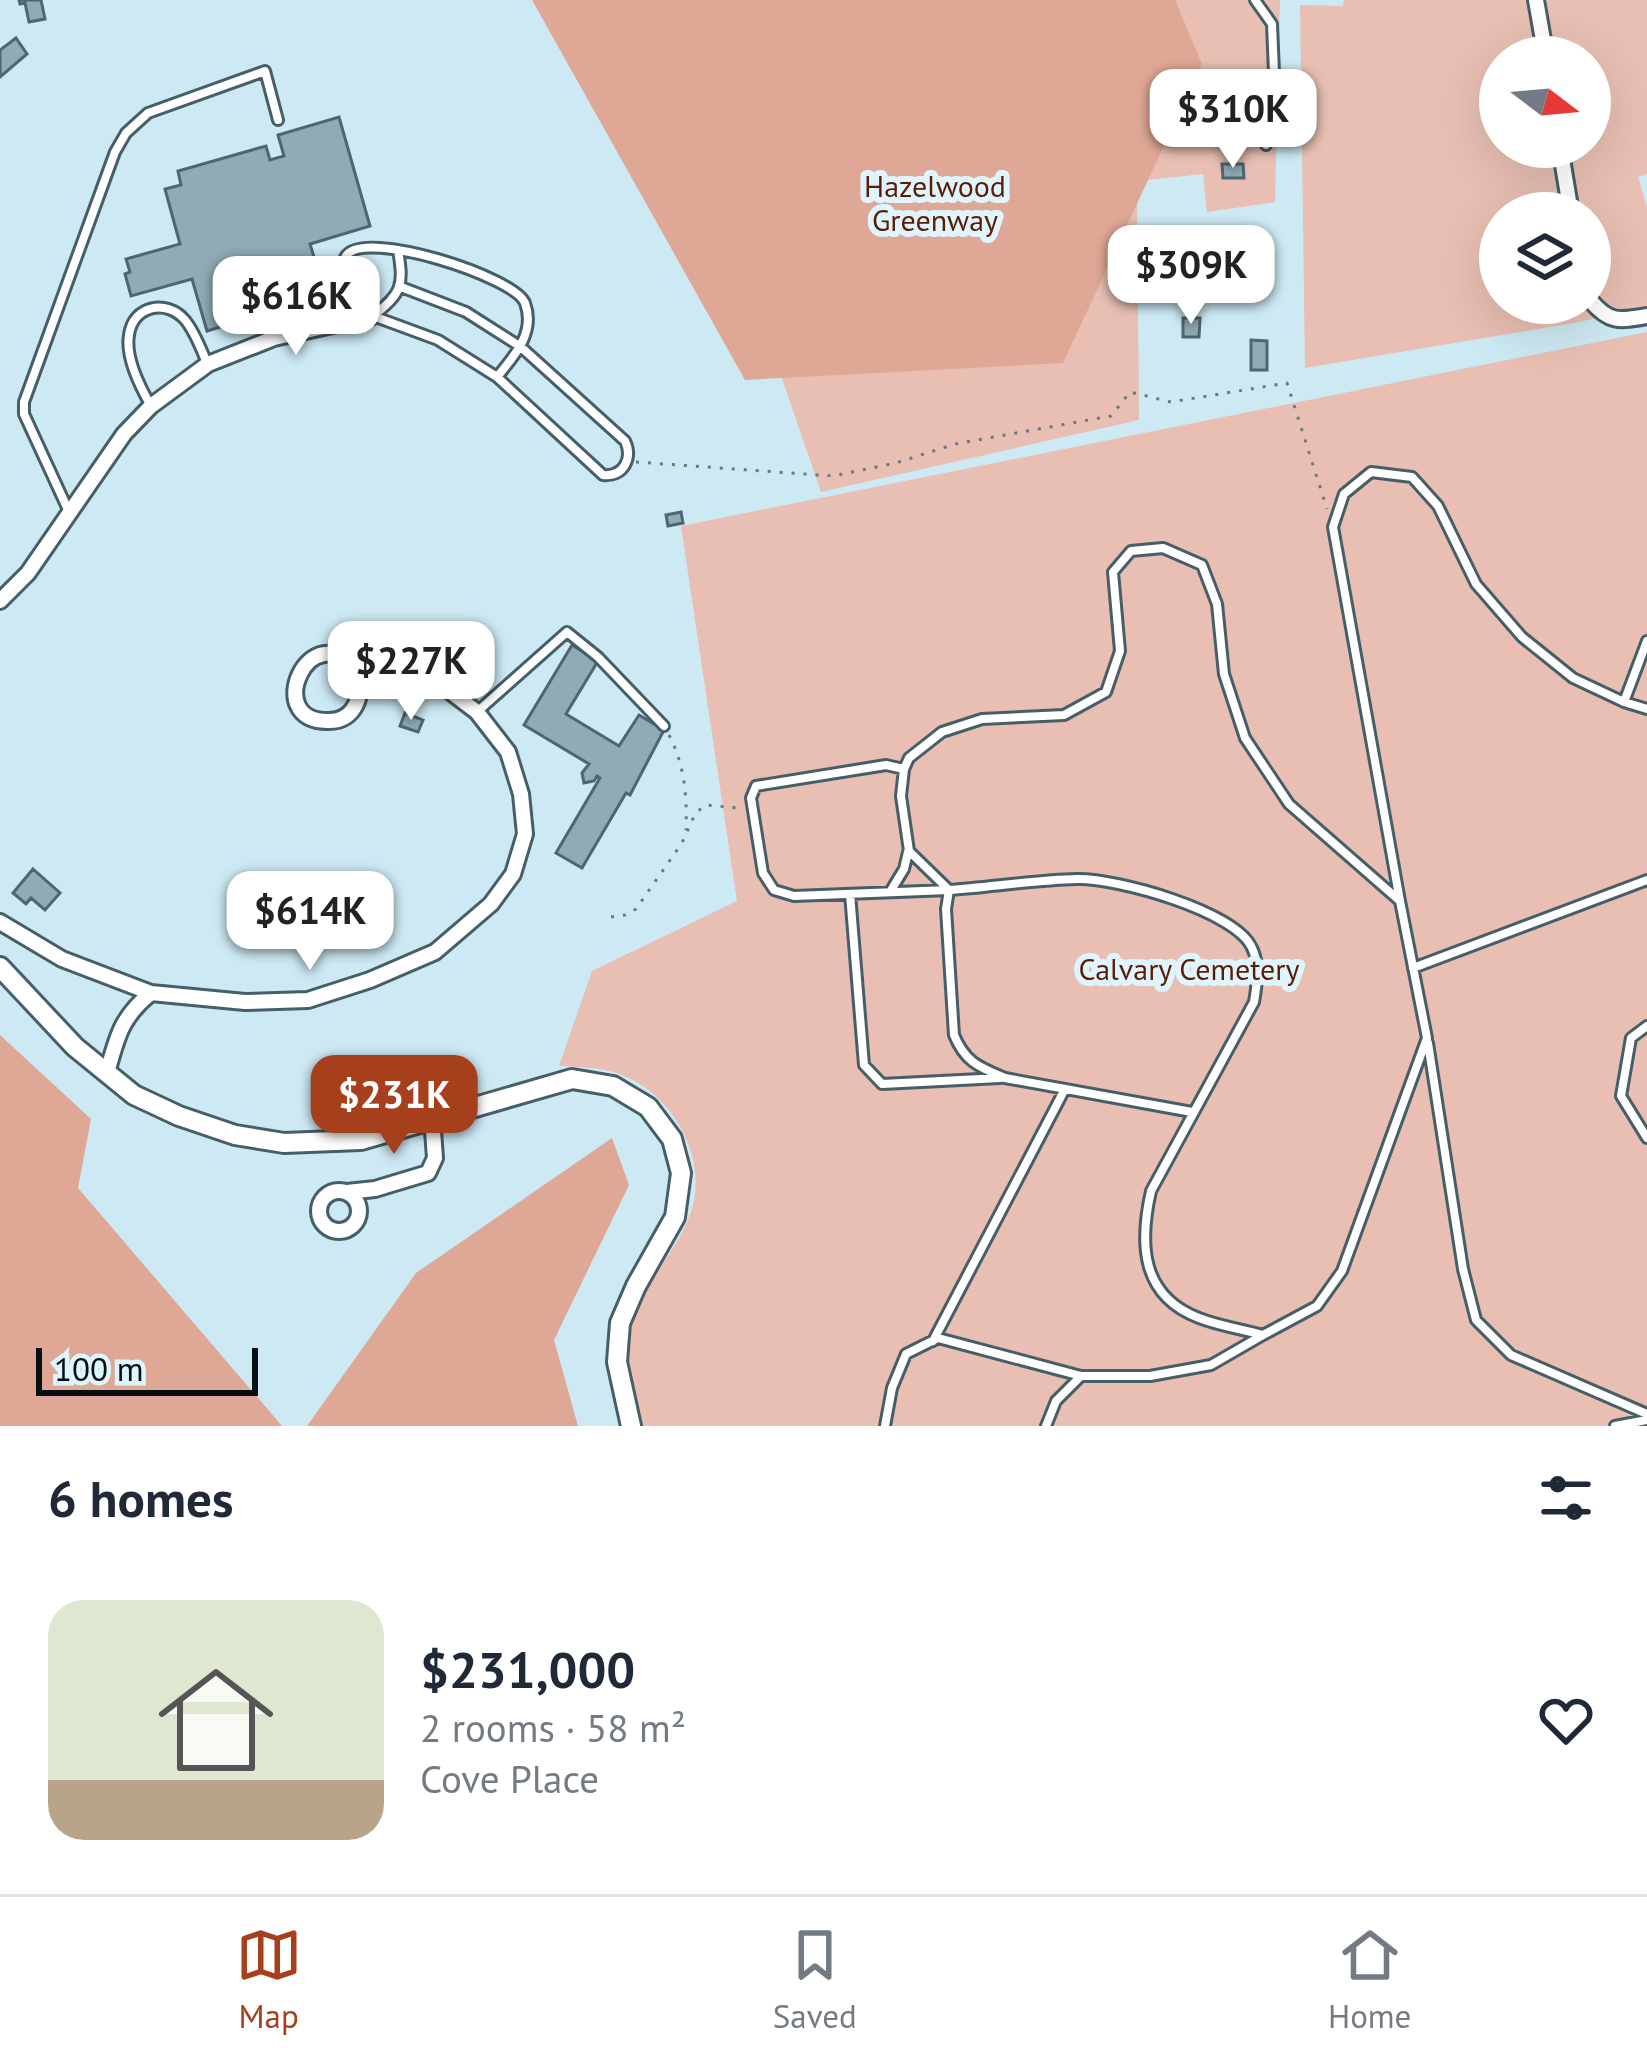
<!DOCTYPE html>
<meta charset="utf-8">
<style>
:root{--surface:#fff;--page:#f6f6f7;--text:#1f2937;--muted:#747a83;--line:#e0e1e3;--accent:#a63f1b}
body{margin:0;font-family:"PT Sans",sans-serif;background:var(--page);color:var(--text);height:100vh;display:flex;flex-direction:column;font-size:45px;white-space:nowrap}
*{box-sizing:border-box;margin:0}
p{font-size:39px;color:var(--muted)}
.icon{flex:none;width:66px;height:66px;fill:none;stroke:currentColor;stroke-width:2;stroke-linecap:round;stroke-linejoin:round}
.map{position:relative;height:1426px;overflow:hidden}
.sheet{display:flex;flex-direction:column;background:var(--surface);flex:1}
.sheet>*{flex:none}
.needle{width:78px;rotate:106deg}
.fabs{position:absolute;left:1479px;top:36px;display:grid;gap:24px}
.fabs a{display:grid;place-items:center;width:132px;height:132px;border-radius:50%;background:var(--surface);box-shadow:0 12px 48px #0002;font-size:60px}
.scale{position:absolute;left:36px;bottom:30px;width:222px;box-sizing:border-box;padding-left:12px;border:6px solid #061013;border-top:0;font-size:33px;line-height:42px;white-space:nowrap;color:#061013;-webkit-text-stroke:9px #def5fd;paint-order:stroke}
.price{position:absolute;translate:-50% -102px;padding:0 27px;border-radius:24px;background:#fff;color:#222;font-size:39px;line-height:78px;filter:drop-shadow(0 3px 6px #0008)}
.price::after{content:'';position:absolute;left:50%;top:72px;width:36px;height:27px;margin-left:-18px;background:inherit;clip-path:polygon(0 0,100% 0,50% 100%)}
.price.current{background:var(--accent);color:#fff}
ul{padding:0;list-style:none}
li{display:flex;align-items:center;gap:36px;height:300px;padding:0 48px}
li span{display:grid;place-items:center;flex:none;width:336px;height:240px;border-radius:36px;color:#555}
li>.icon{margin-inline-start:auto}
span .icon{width:144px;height:144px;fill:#fffc;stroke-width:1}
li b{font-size:51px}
h2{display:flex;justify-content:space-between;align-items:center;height:144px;padding:0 48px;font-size:51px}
.menu{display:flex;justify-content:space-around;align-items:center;height:168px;border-top:3px solid var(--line);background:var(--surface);font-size:33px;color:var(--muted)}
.menu a{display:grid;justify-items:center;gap:6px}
.menu .current{color:var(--accent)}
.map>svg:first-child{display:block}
.green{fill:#e8bfb2;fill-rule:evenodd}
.forest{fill:#dfa795}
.building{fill:#90abb5;stroke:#4e6670;stroke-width:3}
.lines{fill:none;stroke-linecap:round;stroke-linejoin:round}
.service-casing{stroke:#465e67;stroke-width:14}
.minor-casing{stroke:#465e67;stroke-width:20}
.tertiary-casing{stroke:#465e67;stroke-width:24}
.path{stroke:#677a80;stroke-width:3;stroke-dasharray:3 9;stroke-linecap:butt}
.service{stroke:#fff;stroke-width:8}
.minor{stroke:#fff;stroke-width:14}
.tertiary{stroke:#fff;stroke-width:18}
.labels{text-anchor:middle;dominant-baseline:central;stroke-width:12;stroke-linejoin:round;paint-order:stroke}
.park-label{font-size:30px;fill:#5d1b03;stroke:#def5fd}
</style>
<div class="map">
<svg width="1647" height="1426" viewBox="0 0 1647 1426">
<rect width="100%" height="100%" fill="#cde9f3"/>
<!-- green -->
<path class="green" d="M625 0H1280L1275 202 1207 212 1203 174 1137 181 1139 420 821 492 672 59Z
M1344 0H1647V174L1638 177 1647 207V307L1574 323 1305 368 1300 5 1343 6ZM1500 57H1590V147H1500ZM1500 213H1590V303H1500Z
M1647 332V1426H642C633 1390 620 1353 633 1317 646 1279 678 1250 691 1212 709 1158 673 1095 622 1075 602 1067 580 1067 559 1066L592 971 737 901 681 526Z"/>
<!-- forest -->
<path class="forest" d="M532 0H1175L1202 64 1063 363 745 380Z
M0 1035 91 1119 78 1188 282 1426H0Z
M612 1138 629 1185 554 1340 578 1426H307L416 1273Z"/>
<!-- building -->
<path class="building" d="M19 0H41L45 19 29 22 25 3 20 4Z
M16 38 27 54 0 77V50Z
M339 117 370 226 310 244 326 296 300 304 298 298 287 301 278 272 235 284 243 313 234 315 236 322 207 331 192 279 131 296 125 274 130 272 126 259 180 244 165 189 181 185 178 171 266 146 270 160 284 156 278 135Z
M1222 164H1243L1244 178H1223Z
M1183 318H1200L1199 337H1183Z
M1251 340 1267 341V370H1251Z
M681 512 683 523 668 526 666 515Z
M572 645 598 661 566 714 619 746 639 715 664 730 630 795 626 793 582 868 556 853 600 778 597 776 594 781 584 783 582 773 589 764 524 725Z
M405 713 423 720 418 732 400 726Z
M33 869 60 893 45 910 31 898 26 904 13 893Z"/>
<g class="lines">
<defs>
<path id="service" d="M1255 0 1272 24 1274 73 1266 145
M398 250C404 286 402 293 373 316L438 340 497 377 603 475C624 477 633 458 625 441L521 347 466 312 401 287
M347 320C343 300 334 275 346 256 364 228 515 277 525 303 536 333 514 356 497 377
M151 406C140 387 125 358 129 335 133 305 167 299 185 320 195 332 201 349 207 363
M70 514 24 414V402L115 152 126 133 148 113 265 71 278 120
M1624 702 1647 709
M478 711 567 632 598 657 664 726
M904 769 886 765 756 786 751 798 763 873 774 890 794 896 949 890 946 909 954 1035C965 1062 979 1067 1005 1078L1192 1112
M890 892 904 869 908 852
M850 894 864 1065 882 1084 1000 1078
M1413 968 1647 880
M1647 1026 1631 1038 1621 1096 1647 1138
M1428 1043 1463 1269 1476 1320 1511 1355 1647 1414
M1263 1335 1317 1306 1342 1271 1427 1038 1400 901 1333 527 1344 494 1371 472 1412 477 1438 506 1476 584 1522 637 1573 678 1624 702 1647 641
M933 1341 1065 1089
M885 1426 892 1388 906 1354 938 1338 1081 1376H1150L1211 1365 1263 1335C1242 1329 1219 1326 1199 1318 1141 1296 1139 1244 1151 1191L1254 1002C1257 985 1260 964 1252 948 1236 911 1116 878 1077 879 1035 880 991 887 949 890L909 851 901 796 904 769 909 758 942 732 982 719 1064 715 1106 692 1120 651 1113 572 1131 551 1163 548 1202 565 1217 604 1224 674 1245 738 1289 804 1400 901
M1046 1426 1056 1401 1081 1376
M1615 1426 1647 1420"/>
<path id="minor" d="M1536 0 1546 57
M1560 147 1571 213
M1590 300C1609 323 1619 321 1647 316
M0 601 28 573 124 434 151 406 208 364 274 338 373 316
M0 922 62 959 151 993 245 1002 308 1000 370 980 435 952 491 904 513 874 525 834 521 794 508 752 477 712 439 683 374 670 357 673C311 610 260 723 329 721 355 721 364 695 357 673
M107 1073C117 1037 121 1017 151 993
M319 1211a20 20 0 1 1 40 0a20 20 0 1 1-40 0Z
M347 1192 375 1189 428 1173 435 1158 432 1117"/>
<path id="tertiary" d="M0 967 75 1047 134 1095 179 1116 235 1135 284 1143 361 1140 572 1079 613 1086 648 1107 672 1139 681 1173 675 1217 636 1286 620 1323 617 1362 631 1426"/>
</defs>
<!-- service casing -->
<use href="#service" class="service-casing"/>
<!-- minor casing -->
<use href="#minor" class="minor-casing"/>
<!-- tertiary casing -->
<use href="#tertiary" class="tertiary-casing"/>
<!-- path -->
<path class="path" d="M636 462 833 476 896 463 955 444 1111 416 1130 392 1171 402 1287 383 1327 509
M669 735C685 766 687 796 686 830
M611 917 625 915 636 909 682 843 695 814 705 805 739 808 742 806"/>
<!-- service -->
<use href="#service" class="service"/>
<!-- minor -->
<use href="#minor" class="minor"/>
<!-- tertiary -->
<use href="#tertiary" class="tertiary"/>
</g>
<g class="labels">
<!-- park labels -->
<g class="park-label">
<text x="935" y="185">Hazelwood<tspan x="935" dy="34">Greenway</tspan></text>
<text x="1189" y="968">Calvary Cemetery</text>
</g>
</g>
</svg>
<div class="fabs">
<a><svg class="needle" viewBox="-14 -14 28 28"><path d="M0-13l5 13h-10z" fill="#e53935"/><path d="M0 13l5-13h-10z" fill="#747a83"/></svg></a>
<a><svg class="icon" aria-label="layers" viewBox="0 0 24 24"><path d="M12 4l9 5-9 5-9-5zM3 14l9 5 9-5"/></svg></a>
</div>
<div class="scale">100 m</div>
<b class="price" style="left:1233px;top:171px">$310K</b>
<b class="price" style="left:1191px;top:327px">$309K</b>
<b class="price" style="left:296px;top:358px">$616K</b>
<b class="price" style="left:411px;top:723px">$227K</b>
<b class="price" style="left:310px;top:973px">$614K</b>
<b class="price current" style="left:394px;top:1157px">$231K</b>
</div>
<section class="sheet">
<h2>6 homes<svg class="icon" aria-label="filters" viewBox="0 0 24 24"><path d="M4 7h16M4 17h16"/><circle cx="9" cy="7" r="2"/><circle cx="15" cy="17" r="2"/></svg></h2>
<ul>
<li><span style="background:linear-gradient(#dfe7d0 75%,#b9a48a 0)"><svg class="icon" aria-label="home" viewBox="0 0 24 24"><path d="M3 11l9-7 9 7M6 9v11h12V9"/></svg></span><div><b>$231,000</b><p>2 rooms · 58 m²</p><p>Cove Place</p></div><svg class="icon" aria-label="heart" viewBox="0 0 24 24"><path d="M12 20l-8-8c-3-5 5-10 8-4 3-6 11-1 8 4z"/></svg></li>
</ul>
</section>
<nav class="menu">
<a class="current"><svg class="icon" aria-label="map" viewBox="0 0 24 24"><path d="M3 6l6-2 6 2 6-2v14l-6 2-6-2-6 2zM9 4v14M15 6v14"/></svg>Map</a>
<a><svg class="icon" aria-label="saved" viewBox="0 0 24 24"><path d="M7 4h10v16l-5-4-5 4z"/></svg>Saved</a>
<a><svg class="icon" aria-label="home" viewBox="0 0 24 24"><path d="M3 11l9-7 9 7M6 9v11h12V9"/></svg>Home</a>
</nav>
